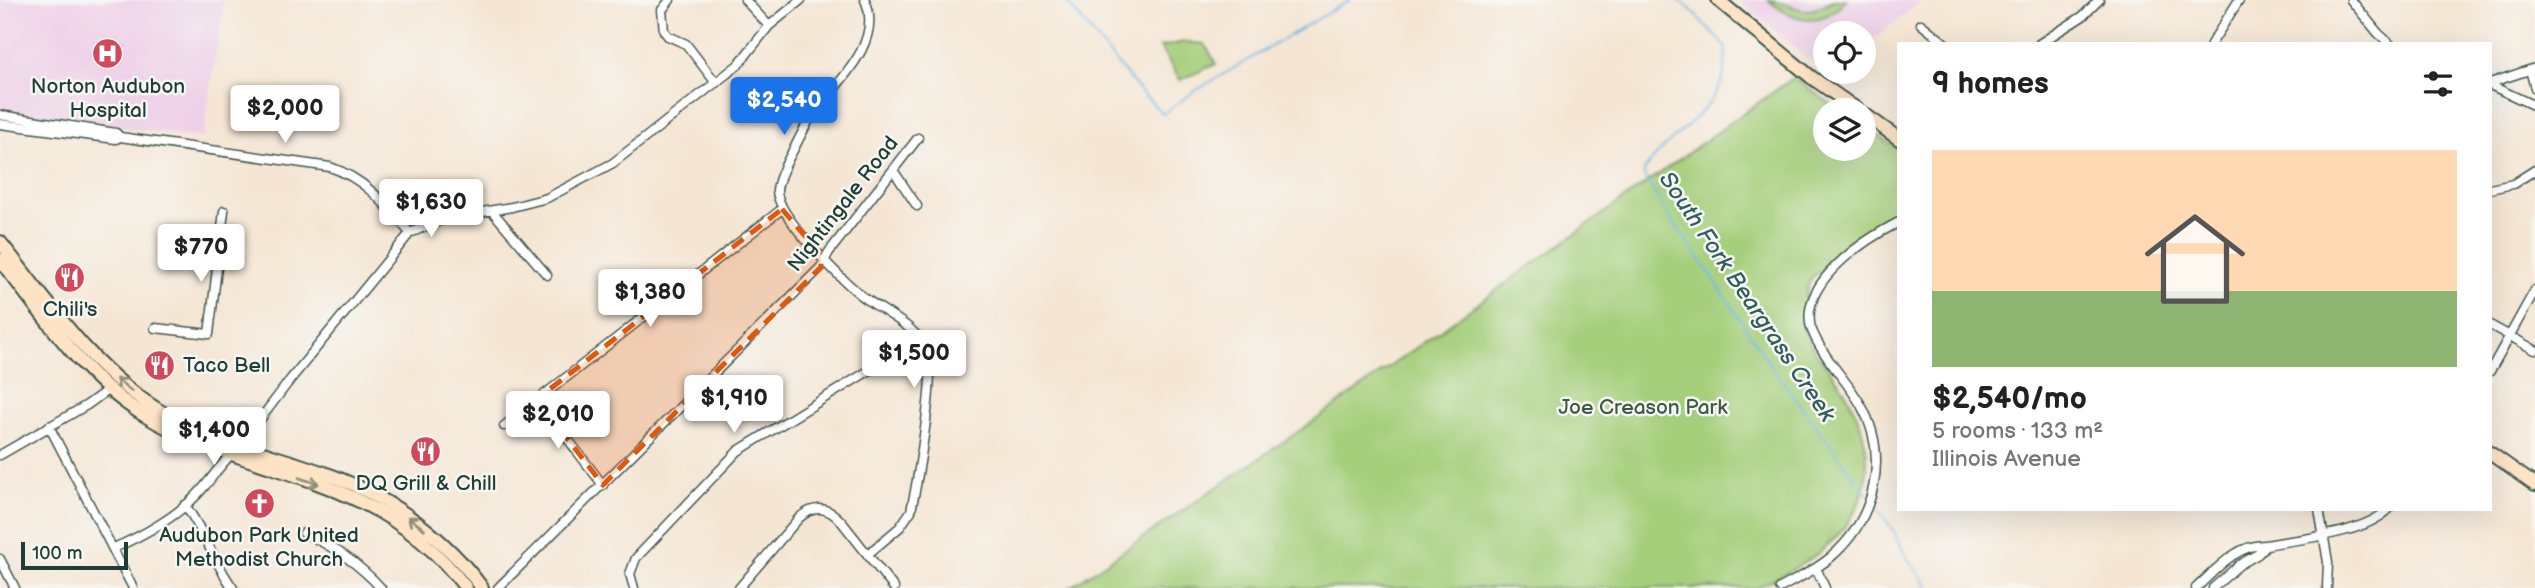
<!DOCTYPE html>
<meta charset="utf-8">
<style>
:root{--surface:#fff;--page:#f6f6f6;--text:#222;--muted:#767676;--line:#e0e0e0;--accent:#1a73e8}
body{margin:0;font-family:"Balsamiq Sans",sans-serif;background:var(--page);color:var(--text);height:100vh;display:flex;flex-direction:column;font-size:26px;white-space:nowrap}
*{box-sizing:border-box;margin:0}
p{font-size:23px;color:var(--muted)}
.icon{flex:none;width:38px;height:38px;fill:none;stroke:currentColor;stroke-width:2;stroke-linecap:round;stroke-linejoin:round}
.map{position:relative;flex:1;overflow:hidden}
.panel{position:absolute;left:1897px;top:42px;width:595px;height:469px;display:flex;flex-direction:column;background:var(--surface);border-radius:0px;box-shadow:0 7px 28px #0002}
.panel>*{flex:none}
.fabs{position:absolute;left:1813px;top:21px;display:grid;gap:14px}
.fabs a{display:grid;place-items:center;width:63px;height:63px;border-radius:50%;background:var(--surface);box-shadow:0 7px 28px #0002;font-size:35px}
.scale{position:absolute;left:21px;bottom:18px;width:107px;box-sizing:border-box;padding-left:7px;border:4px solid #1f3d34;border-top:0;font-size:19px;line-height:24px;white-space:nowrap;color:#1f3d34;-webkit-text-stroke:5px #f6f6f2;paint-order:stroke}
.price{position:absolute;translate:-50% -60px;padding:0 16px;border-radius:7px;background:#fff;color:#222;font-size:23px;line-height:46px;filter:drop-shadow(0 2px 4px #0008)}
.price::after{content:'';position:absolute;left:50%;top:42px;width:21px;height:16px;margin-left:-10px;background:inherit;clip-path:polygon(0 0,100% 0,50% 100%)}
.price.current{background:var(--accent);color:#fff}
ul{padding:0;list-style:none}
li{display:grid;align-content:center;gap:14px;height:371px;padding:0 35px}
li+li{border-top:2px solid var(--line)}
li span{display:grid;place-items:center;height:217px;border-radius:0px;color:#555}
li>.icon{margin-inline-start:auto}
span .icon{width:126px;height:126px;fill:#fffc;stroke-width:1}
li b{font-size:30px}
h2{display:flex;justify-content:space-between;align-items:center;height:84px;padding:0 35px;font-size:30px}
.map>svg:first-child{display:block}
.built{fill:#eed0e8}
.green{fill:#a6cf7b;stroke:#628658;stroke-width:2}
.lines{fill:none;stroke-linecap:round;stroke-linejoin:round}
.stream{stroke:#6cb7e5;stroke-width:2}
.street-casing{stroke:#3f564c;stroke-width:11}
.secondary-casing{stroke:#3f564c;stroke-width:16}
.street{stroke:#fff;stroke-width:8}
.secondary{stroke:#fee4c5;stroke-width:12}
.oneway{stroke:#8e907c}
.marked{fill:#de580e;fill-opacity:0.2;stroke:#de580e;stroke-width:5;stroke-dasharray:14 9;stroke-linejoin:round}
.labels{text-anchor:middle;dominant-baseline:central;stroke-width:5;stroke-linejoin:round;paint-order:stroke}
.poi-label{font-size:21px;fill:#1f3d34;stroke:#f6f6f2}
.street-label{font-size:21px;fill:#1f3d34;stroke:#f6f6f2}
.park-label{font-size:21px;fill:#3a5a42;stroke:#f6f6f2}
.water-label{font-size:23px;font-style:italic;fill:#325c60;stroke:#f6f6f2}
</style>
<div class="map">
<svg width="2535" height="588" viewBox="0 0 2535 588">
<rect width="100%" height="100%" fill="#f6f6f2"/>
<filter id="ink" filterUnits="userSpaceOnUse"><feTurbulence type="fractalNoise" baseFrequency=".0143" numOctaves="2"/><feDisplacementMap in="SourceGraphic" scale="14" xChannelSelector="R" yChannelSelector="G"/><feConvolveMatrix kernelMatrix="1 2 1 2 8 2 1 2 1" color-interpolation-filters="sRGB"/></filter>
<filter id="wash" filterUnits="userSpaceOnUse"><feTurbulence type="fractalNoise" baseFrequency=".00686" numOctaves="4" result="noise"/><feDisplacementMap in="SourceGraphic" scale="28" xChannelSelector="R" yChannelSelector="G"/><feGaussianBlur stdDeviation="1.57" result="paint"/><feColorMatrix in="noise" values="0 0 0 0 0 0 0 0 0 0 0 0 0 0 0 0 0 1.4 0 .05"/><feComposite in="paint" operator="in"/></filter>
<g filter="url(#wash)">
<rect width="100%" height="100%" fill="#f5e6d4"/>
<!-- built -->
<path class="built" d="M0 0H224L203 138 35 116 0 107Z
M1738 0H1923L1864 47V33H1825V72H1832L1828 75Z"/>
<!-- green -->
<path class="green" d="M1768 0C1784 0 1792 9 1807 10 1819 10 1824 3 1834 0 1838 0 1842 0 1846 0 1822 28 1794 22 1768 0Z
M1185 42 1205 44 1216 64 1180 80 1160 47Z
M1793 78 1840 110H1825V149H1864V126L1899 150V211C1871 224 1854 242 1831 262 1825 267 1816 273 1811 279 1806 288 1802 316 1804 326 1807 348 1829 367 1841 385 1881 449 1877 510 1813 557 1796 569 1775 578 1757 588H1069L1314 421Z"/>
<g class="lines">
<!-- stream -->
<path class="stream" d="M1065 0 1138 89 1163 114 1195 91 1350 0
M1678 0 1690 9 1726 48C1725 58 1726 72 1722 81 1706 120 1664 138 1643 173L1662 206 1713 278 1771 366 1867 494
M1872 501 1892 528 1906 556 1929 588"/>
</g>
</g>
<g filter="url(#ink)">
<g class="lines">
<defs>
<path id="street" d="M670 0 662 10 664 31 668 36 686 44 716 83
M745 0 769 26
M865 0C884 43 836 84 813 114 804 127 798 142 790 156 785 166 778 178 777 190 776 215 841 279 861 295 883 313 918 325 928 354 936 376 917 483 911 511L900 527 868 554
M2351 0 2378 33 2390 44
M1921 24 1946 44
M2039 44 2083 16 2099 0
M2211 44 2239 0
M2530 70 2535 88
M2490 83 2535 68
M2490 85 2535 106
M0 115 116 133 120 137
M0 124 116 139 120 137 330 167C366 179 386 205 410 233
M893 170 917 206
M2490 189 2513 184 2535 170
M492 211 547 275
M2490 325 2535 350
M155 328 209 334 224 211
M2490 371 2535 290
M537 399 603 485
M49 426 133 588
M504 426 782 209
M0 455 87 405 109 389
M185 505C204 531 214 562 233 588
M2319 509 2328 562 2327 588
M304 533C333 546 359 564 381 588
M114 548C146 534 181 515 204 487 216 473 225 458 240 446L290 380 410 233 446 218 512 207 547 198 613 163 738 65 769 26 801 0
M0 559 15 588
M1816 568 1825 588
M498 588 821 267 829 252 918 138
M634 588 630 574 636 558 738 451 919 340
M739 588 799 518C814 505 827 506 841 521L894 588
M1780 588C1798 578 1816 570 1831 557 1875 519 1890 457 1861 405 1846 379 1822 357 1811 328 1799 282 1864 240 1899 222
M2196 588C2216 570 2236 544 2266 545 2301 538 2362 535 2389 509
M2213 588 2239 565 2258 554 2266 545"/>
<path id="secondary" d="M1718 0 1811 77 1858 110
M1864 114 1899 139
M0 242C48 302 93 371 160 411 214 443 277 455 335 477 392 499 446 538 482 588
M0 260C43 314 84 379 144 415 213 457 294 467 365 504 405 524 439 553 466 588
M2490 453 2535 485"/>
</defs>
<!-- street casing -->
<use href="#street" class="street-casing"/>
<!-- secondary casing -->
<use href="#secondary" class="secondary-casing"/>
<!-- street -->
<use href="#street" class="street"/>
<!-- secondary -->
<use href="#secondary" class="secondary"/>
</g>
<!-- one-way arrows -->
<defs><path id="oneway-shaft" d="M-6 0H5M1.5-3L5.5 0L1.5 3" fill="none" stroke-width="1.6" stroke-linecap="round" stroke-linejoin="round" transform="scale(1.75)"/></defs>
<g class="oneway">
<use href="#oneway-shaft" transform="translate(124 385) rotate(-140)"/>
<use href="#oneway-shaft" transform="translate(309 481) rotate(18)"/>
<use href="#oneway-shaft" transform="translate(416 523) rotate(-143)"/>
</g>
</g>
<!-- marked area -->
<path class="marked" d="M782 209 821 255V267L603 485 537 399Z"/>
<!-- icons -->
<defs>
<symbol id="hospital-disc" viewBox="-11 -11 22 22"><circle r="9.5" fill="#d1495b" stroke="#f6f6f2"/><path d="M-5-5h3v3.5h4V-5h3V5h-3V1.5h-4V5h-3Z" fill="#fff"/></symbol>
<symbol id="restaurant-disc" viewBox="-11 -11 22 22"><circle r="9.5" fill="#d1495b" stroke="#f6f6f2"/><path d="M-5-6h1v4h1v-4h1v4h1v-4h1v5L-1.5 .5V6h-2V.5L-5-1ZM5-6V6H3V1.5H1.5Q1.5-4 5-6Z" fill="#fff"/></symbol>
<symbol id="church-disc" viewBox="-11 -11 22 22"><circle r="9.5" fill="#d1495b" stroke="#f6f6f2"/><path d="M-1.2-6h2.4v3.5h3.3v2.4h-3.3V6h-2.4V-.1h-3.3v-2.4h3.3Z" fill="#fff"/></symbol>
</defs>
<g fill-rule="evenodd">
<use href="#hospital-disc" x="90" y="36" width="35" height="35"/>
<use href="#restaurant-disc" x="52" y="260" width="35" height="35"/>
<use href="#restaurant-disc" x="142" y="348" width="35" height="35"/>
<use href="#restaurant-disc" x="408" y="434" width="35" height="35"/>
<use href="#church-disc" x="242" y="486" width="35" height="35"/>
</g>
<g class="labels">
<!-- poi labels -->
<g class="poi-label">
<text x="108" y="86">Norton Audubon<tspan x="108" dy="24">Hospital</tspan></text>
<text x="70" y="309">Chili's</text>
<text x="183" y="365" text-anchor="start">Taco Bell</text>
<text x="426" y="483">DQ Grill &amp; Chill</text>
<text x="259" y="535">Audubon Park United<tspan x="259" dy="24">Methodist Church</tspan></text>
</g>
<!-- street labels -->
<g class="street-label">
<text transform="translate(843 204) rotate(-52)">Nightingale Road</text>
</g>
<!-- park labels -->
<g class="park-label">
<text x="1643" y="407">Joe Creason Park</text>
</g>
<!-- water labels -->
<g class="water-label">
<text transform="translate(1747 297) rotate(56)">South Fork Beargrass Creek</text>
</g>
</g>
</svg>
<div class="fabs">
<a><svg class="icon" aria-label="locate" viewBox="0 0 24 24"><circle cx="12" cy="12" r="6"/><path d="M12 2v4M12 18v4M2 12h4M18 12h4"/></svg></a>
<a><svg class="icon" aria-label="layers" viewBox="0 0 24 24"><path d="M12 4l9 5-9 5-9-5zM3 14l9 5 9-5"/></svg></a>
</div>
<div class="scale">100 m</div>
<b class="price current" style="left:784px;top:137px">$2,540</b>
<b class="price" style="left:285px;top:145px">$2,000</b>
<b class="price" style="left:431px;top:239px">$1,630</b>
<b class="price" style="left:201px;top:284px">$770</b>
<b class="price" style="left:650px;top:329px">$1,380</b>
<b class="price" style="left:914px;top:390px">$1,500</b>
<b class="price" style="left:734px;top:435px">$1,910</b>
<b class="price" style="left:558px;top:451px">$2,010</b>
<b class="price" style="left:214px;top:467px">$1,400</b>
<section class="panel">
<h2>9 homes<svg class="icon" aria-label="filters" viewBox="0 0 24 24"><path d="M4 7h16M4 17h16"/><circle cx="9" cy="7" r="2"/><circle cx="15" cy="17" r="2"/></svg></h2>
<ul>
<li><span style="background:linear-gradient(#ffd9b3 65%,#8fb573 0)"><svg class="icon" aria-label="home" viewBox="0 0 24 24"><path d="M3 11l9-7 9 7M6 9v11h12V9"/></svg></span><div><b>$2,540/mo</b><p>5 rooms · 133 m²</p><p>Illinois Avenue</p></div></li>
</ul>
</section>
</div>
